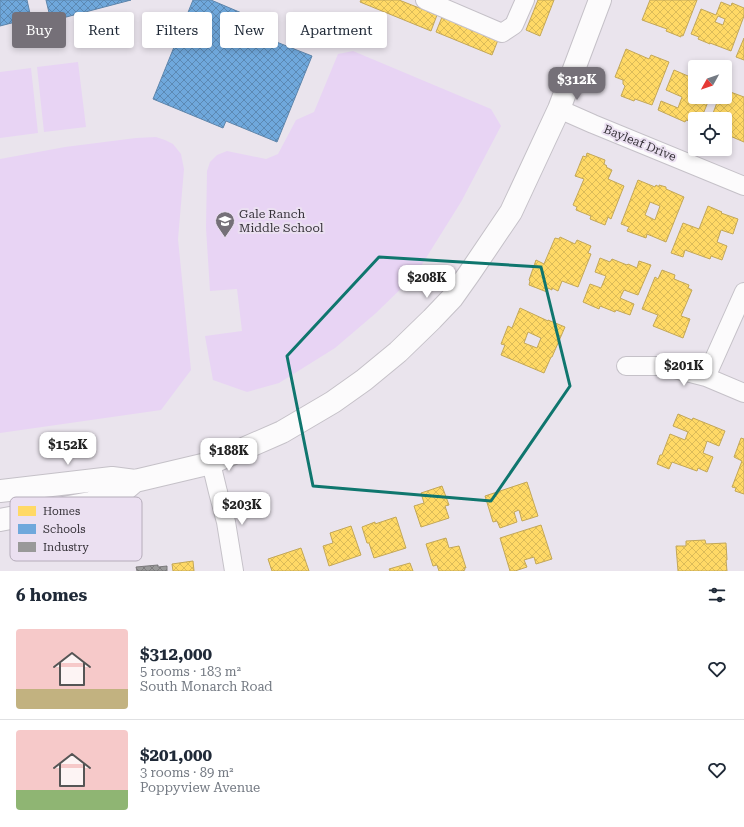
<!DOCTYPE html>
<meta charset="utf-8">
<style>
:root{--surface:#fff;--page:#f6f6f7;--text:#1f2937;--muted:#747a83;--line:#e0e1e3;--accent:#757078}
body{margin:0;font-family:"Roboto Serif",serif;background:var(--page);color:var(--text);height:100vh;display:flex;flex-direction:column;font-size:15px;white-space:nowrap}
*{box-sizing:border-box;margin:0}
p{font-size:13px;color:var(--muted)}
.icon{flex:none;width:22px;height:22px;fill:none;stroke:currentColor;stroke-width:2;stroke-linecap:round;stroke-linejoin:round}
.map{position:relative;height:571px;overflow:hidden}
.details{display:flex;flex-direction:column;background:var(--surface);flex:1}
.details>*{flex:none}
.top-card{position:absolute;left:12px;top:12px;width:400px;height:36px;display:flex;gap:8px}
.needle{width:26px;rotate:230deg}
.buttons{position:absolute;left:688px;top:60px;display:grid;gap:8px}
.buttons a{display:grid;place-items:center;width:44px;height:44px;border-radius:4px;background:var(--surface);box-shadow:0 2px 6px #0003;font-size:20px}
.price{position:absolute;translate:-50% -34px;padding:0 9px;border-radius:8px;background:#fff;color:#222;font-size:13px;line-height:26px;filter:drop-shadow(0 1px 2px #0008)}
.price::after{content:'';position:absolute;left:50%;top:24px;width:12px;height:9px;margin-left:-6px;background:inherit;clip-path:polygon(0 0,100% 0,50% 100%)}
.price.selected{background:var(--accent);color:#fff}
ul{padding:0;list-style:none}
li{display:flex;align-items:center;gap:12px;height:100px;padding:0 16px}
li+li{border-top:1px solid var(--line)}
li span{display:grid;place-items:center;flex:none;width:112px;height:80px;border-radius:4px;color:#555}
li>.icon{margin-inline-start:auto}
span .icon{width:48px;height:48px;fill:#fffc;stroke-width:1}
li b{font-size:17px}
h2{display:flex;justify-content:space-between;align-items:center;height:48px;padding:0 16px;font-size:17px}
.pill{padding:0 14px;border-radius:4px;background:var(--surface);box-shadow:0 2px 6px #0003;font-size:14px;line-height:36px}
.pill.selected{background:var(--accent);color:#fff}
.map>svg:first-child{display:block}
.park{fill:#e8d4f4}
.homes{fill:url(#homes-cross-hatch);stroke:#c3a758;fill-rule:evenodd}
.schools{fill:url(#schools-cross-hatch);stroke:#5e85ab}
.industry{fill:url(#industry-cross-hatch);stroke:#7b7a7c}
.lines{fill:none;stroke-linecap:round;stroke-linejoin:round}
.minor-casing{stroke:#c5c1c8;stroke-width:20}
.tertiary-casing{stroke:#c5c1c8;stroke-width:24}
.minor{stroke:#fcfbfc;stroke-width:18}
.tertiary{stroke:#fcfbfc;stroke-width:22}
.marked{fill:none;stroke:#0f766e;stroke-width:3;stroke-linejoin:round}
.labels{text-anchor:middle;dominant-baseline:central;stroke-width:4;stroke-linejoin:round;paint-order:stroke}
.street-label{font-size:12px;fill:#363239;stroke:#ebe0f1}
.poi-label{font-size:12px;fill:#363239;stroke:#ebe0f1;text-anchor:start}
.key{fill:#ebe0f1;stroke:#b5acba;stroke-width:1}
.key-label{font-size:11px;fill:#363239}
</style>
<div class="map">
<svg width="744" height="571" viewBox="0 0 744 571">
<defs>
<pattern id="homes-cross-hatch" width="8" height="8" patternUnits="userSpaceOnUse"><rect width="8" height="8" fill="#ffd966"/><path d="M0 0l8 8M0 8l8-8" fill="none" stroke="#dbbb59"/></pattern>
<pattern id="schools-cross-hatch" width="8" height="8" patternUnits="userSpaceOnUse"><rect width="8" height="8" fill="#6fa8dc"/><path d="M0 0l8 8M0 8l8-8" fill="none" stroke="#5c89b3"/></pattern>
<pattern id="industry-cross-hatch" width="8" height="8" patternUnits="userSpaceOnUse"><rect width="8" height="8" fill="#999"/><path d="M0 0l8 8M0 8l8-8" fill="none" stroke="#7e7d7e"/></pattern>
</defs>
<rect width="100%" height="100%" fill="#eae4ed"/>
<!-- park -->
<path class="park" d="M353 51 491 109 501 126 461 202 416 274 376 313 335 348 279 383 247 392 213 380 205 336 242 331 237 289 210 291 206 228 207 171 210 162 217 155 227 151 266 159 278 154 296 120 314 112 338 54Z
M78 62 86 127 44 132 37 67Z
M31 68 38 133 0 138V72Z
M156 137 165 140 173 144 181 154 184 169 178 239 191 370 161 410 0 433V159L65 147 136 138Z"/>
<!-- homes -->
<path class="homes" d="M361 0H399L437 15 431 31 360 2Z
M538 0H554L540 36 526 30Z
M650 0H697L683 36 681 35V37L666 31 667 29 642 20Z
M721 2 731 6 732 3 744 8V16L731 51 710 43V44L698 39 699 37 691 34 701 9 716 15ZM718 16 725 19 723 25 715 22Z
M442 17 498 40 492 55 436 32Z
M744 38V60L736 57Z
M626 49 649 59 651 55 669 62 652 105 635 99 634 101 621 96 625 86 623 84V80L615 77Z
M674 70 695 79V97H710L701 119H695V123L686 120 685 122 658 110 661 101 678 108 682 97 666 90Z
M725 90 744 97V142L730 136 729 138 725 137V119H719L712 116 719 97H725Z
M587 153 605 160 604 164 607 166 606 167 612 170 608 179 624 186 611 219 608 217 605 225 590 219 591 216 576 210 577 207 573 205 584 179 575 176 583 156 586 157Z
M638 180 655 187 656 185 659 187V185L666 187V189L684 197 666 242 647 234 646 238 627 231 629 227 621 224ZM650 202 660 206 655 220 645 215Z
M708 206 722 212 721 213 738 219 733 234 721 230 717 242 727 246 722 260 711 256 710 259 685 250 683 257 671 253 683 223 699 229Z
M560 237 575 244 577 240 591 246 588 253 591 254 578 287 562 281 558 291 552 288V290L548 288 547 292 529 285 530 281 529 280 536 260 544 264 555 238 559 239Z
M600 258 610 262 612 259 627 265 628 264 637 268 639 261 651 265 638 295 624 290 620 298 634 304 630 315 616 310 615 312 600 306 599 309 583 302 590 284 601 288 606 276 595 272Z
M662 270 675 275 674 279 689 285 688 288 692 290 681 316 690 319 683 338 653 326 658 315 642 309 655 277 658 279Z
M520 308 548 321V320L565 327 552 357H551L544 373 501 355 505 345 501 344 508 326 512 328ZM528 332 541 338 537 348 524 343Z
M678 414 692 420 693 418 725 431 719 446 707 441 703 453 713 457 707 472 698 468 697 471 672 462 669 469 657 464 660 455H662L670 434 685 440 688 432 673 426Z
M741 438 744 439V494L735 491 736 488 732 487 742 461 734 457Z
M527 482 538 516 522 521 519 510 514 512 517 522 500 528 497 521 493 522 485 496Z
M442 486 449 505 445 506 449 518 421 527 414 506 424 503 421 493Z
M396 517 406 548 374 558 369 543H367L362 527 375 522V524Z
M541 525 552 559 536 564 534 557 524 560 527 567 515 571H510L500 538Z
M351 526 361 555 329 566 323 546 333 543 330 533Z
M446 538 449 548 459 546 466 568H464L465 570 462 571H439L437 565 433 566 426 544Z
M705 540 706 544 726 543 727 560H726L727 571H678L676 546H686V541Z
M301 548 309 571H272L268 559Z
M193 561 194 571H173L172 564Z
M410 563 413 571H390L389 569Z"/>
<!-- schools -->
<path class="schools" d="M0 0H27L31 18 0 26Z
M46 0H131L51 21Z
M193 0H211L251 17 246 30 312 56 277 142 226 121 223 128 153 99Z"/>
<!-- industry -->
<path class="industry" d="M158 565V567L167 566V571H137L136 567Z"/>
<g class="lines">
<defs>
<path id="minor" d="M425 0 502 33 514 25 525 0
M559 109 593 124 744 186
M626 366H663L706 377 744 393
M706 377 744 292
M211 463 218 492 226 522 234 571"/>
<path id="tertiary" d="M0 491 112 478 135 481 211 463 282 432 333 402 364 380 398 352 432 319 452 298 469 274 511 212 559 109 600 0
M0 520 90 503 116 497 135 481"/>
</defs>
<!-- minor casing -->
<use href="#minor" class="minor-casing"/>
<!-- tertiary casing -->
<use href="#tertiary" class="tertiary-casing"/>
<!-- minor -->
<use href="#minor" class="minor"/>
<!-- tertiary -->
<use href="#tertiary" class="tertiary"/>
</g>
<!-- marked area -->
<path class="marked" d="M379 257 541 267 570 386 491 501 313 486 287 356Z"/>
<!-- icons -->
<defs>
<symbol id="school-pin" viewBox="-11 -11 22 30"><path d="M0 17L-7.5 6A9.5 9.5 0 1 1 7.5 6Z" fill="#757078" stroke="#ebe0f1"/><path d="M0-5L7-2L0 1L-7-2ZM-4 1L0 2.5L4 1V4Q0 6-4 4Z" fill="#fff"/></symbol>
</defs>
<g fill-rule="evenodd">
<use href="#school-pin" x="214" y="210" width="22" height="30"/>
</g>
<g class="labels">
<!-- street labels -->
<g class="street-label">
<text transform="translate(640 143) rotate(22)">Bayleaf Drive</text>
</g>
<!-- poi labels -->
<g class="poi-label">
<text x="239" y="214">Gale Ranch<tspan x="239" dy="14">Middle School</tspan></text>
</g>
</g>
<!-- legend -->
<rect x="10" y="497" width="132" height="64" rx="6" class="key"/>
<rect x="18" y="506" width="18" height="10" fill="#ffd966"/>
<rect x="18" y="524" width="18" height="10" fill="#6fa8dc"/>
<rect x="18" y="542" width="18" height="10" fill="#999"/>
<g class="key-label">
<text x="43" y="515">Homes</text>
<text x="43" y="533">Schools</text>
<text x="43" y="551">Industry</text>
</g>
</svg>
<div class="buttons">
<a><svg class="needle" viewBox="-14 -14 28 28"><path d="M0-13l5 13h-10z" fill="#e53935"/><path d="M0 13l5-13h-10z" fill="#747a83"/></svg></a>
<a><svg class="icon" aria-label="locate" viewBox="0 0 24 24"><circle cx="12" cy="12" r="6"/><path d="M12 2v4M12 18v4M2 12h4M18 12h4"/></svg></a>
</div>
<b class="price selected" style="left:577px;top:101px">$312K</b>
<b class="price" style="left:427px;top:299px">$208K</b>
<b class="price" style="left:684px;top:387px">$201K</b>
<b class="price" style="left:68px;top:466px">$152K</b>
<b class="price" style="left:229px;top:472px">$188K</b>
<b class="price" style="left:242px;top:526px">$203K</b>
<div class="top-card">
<a class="pill selected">Buy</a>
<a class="pill">Rent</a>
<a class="pill">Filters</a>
<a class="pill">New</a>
<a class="pill">Apartment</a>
</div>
</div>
<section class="details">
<h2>6 homes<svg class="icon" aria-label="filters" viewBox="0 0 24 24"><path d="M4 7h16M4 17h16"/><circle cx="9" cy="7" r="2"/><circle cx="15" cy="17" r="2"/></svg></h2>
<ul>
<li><span style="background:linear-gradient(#f6c9c9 75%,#c2b280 0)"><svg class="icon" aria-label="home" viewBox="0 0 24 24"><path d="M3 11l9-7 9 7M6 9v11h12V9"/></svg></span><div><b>$312,000</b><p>5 rooms · 183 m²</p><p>South Monarch Road</p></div><svg class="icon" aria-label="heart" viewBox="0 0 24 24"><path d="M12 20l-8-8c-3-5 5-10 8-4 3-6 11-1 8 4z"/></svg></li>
<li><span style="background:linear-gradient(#f6c9c9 75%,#8fb573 0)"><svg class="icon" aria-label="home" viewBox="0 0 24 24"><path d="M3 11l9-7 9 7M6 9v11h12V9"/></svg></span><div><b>$201,000</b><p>3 rooms · 89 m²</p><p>Poppyview Avenue</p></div><svg class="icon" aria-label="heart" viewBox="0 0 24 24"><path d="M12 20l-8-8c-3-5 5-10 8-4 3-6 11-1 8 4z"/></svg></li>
</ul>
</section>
